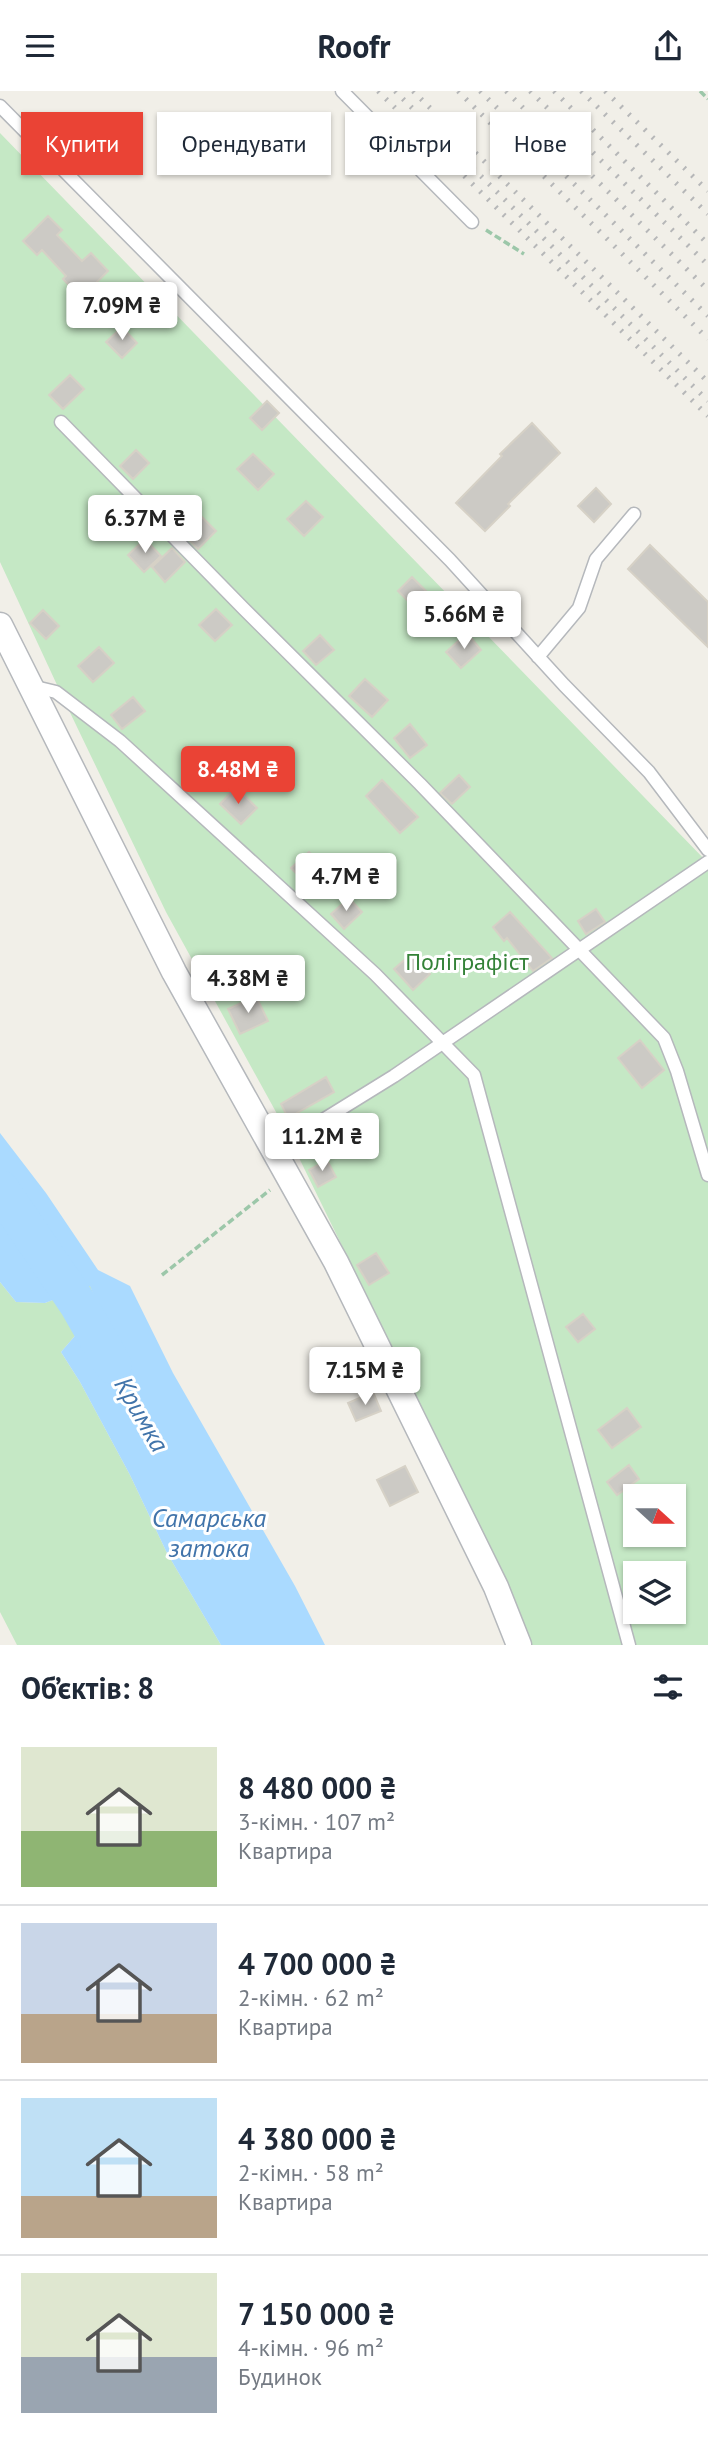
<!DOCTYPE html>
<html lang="uk">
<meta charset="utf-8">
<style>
:root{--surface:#fff;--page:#f6f6f7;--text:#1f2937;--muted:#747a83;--line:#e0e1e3;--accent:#ea4335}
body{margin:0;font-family:"PT Sans",sans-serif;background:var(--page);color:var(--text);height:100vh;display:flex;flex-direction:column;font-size:26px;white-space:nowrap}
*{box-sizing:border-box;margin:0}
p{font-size:23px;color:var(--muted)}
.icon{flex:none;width:38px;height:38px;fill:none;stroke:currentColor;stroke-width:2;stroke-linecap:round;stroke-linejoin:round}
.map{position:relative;height:1554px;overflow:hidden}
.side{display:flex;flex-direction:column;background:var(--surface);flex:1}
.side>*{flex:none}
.banner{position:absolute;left:21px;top:21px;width:667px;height:63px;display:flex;gap:14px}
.needle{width:46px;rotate:111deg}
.fabs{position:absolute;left:623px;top:1393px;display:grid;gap:14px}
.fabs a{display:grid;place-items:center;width:63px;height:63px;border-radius:0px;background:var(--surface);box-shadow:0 2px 5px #0004;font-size:35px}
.price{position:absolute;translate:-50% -60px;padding:0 16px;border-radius:7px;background:#fff;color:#222;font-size:23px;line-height:46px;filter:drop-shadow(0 2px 4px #0008)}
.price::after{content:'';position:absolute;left:50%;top:42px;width:21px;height:16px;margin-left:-10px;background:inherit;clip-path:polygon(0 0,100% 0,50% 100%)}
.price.on{background:var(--accent);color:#fff}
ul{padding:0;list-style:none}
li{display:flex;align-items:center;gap:21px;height:175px;padding:0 21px}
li+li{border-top:2px solid var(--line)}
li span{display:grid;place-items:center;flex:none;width:196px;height:140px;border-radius:0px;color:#555}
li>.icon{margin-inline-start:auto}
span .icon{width:84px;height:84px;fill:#fffc;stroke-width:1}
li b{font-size:30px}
h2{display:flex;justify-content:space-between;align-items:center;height:84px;padding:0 21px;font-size:30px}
.pill{padding:0 24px;border-radius:0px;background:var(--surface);box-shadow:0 2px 5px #0004;font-size:24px;line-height:63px}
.pill.on{background:var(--accent);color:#fff}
header{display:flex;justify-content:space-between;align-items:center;height:91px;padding:0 21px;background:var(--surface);font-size:32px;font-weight:700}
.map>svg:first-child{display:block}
.green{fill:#c5e8c5;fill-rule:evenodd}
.water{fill:#aadaff}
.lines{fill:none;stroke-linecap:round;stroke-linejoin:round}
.river{stroke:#aadaff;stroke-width:38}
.building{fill:#cccac5;stroke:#d6d1c6;stroke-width:2}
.service-casing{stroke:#b5b8bc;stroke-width:15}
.minor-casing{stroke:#b5b8bc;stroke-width:27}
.path{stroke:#9cc7a9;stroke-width:3.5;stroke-dasharray:7 3.5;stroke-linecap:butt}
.service{stroke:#fff;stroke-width:12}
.minor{stroke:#fff;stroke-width:24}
.rail{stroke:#b6b7b8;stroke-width:5;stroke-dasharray:2 9;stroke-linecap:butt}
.labels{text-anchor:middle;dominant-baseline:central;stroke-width:6;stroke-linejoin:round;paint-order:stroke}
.park-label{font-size:24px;fill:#348238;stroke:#fff}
.water-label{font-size:26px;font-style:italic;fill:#4174aa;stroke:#fff}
</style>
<header><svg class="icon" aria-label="menu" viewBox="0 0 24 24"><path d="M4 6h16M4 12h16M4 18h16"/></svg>Roofr<svg class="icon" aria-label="share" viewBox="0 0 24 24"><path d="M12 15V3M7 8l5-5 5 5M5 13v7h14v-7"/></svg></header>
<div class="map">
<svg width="708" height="1554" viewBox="0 0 708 1554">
<rect width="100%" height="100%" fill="#f1efe8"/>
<!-- green -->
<path class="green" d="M0 42 708 772V1554H530L430 1335 282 1032 166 821 64 609 0 471ZM635 1405H674V1444H635ZM635 1482H674V1521H635Z
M0 1191 16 1211 45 1212 90 1194 99 1217 61 1261 80 1291 130 1384 167 1462 221 1554H17L0 1521Z"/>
<!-- water -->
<path class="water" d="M0 1042 46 1102 98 1179 130 1195 173 1282 295 1495 325 1554H221L167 1462 130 1384 80 1291 61 1261 99 1217 90 1195 45 1212 16 1211 0 1191Z"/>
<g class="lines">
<!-- river -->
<path class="river" d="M0 1098 78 1213 113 1274"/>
</g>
<!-- building -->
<path class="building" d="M48 125 62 139 57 144 82 170 91 162 108 180 81 207 63 188 66 185 42 159 37 164 23 150Z
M122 236 137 252 122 267 106 251Z
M70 284 84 298 63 318 49 304Z
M267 310 279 322 262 339 250 327Z
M532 332 560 362 508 413 510 415 485 440 456 412 502 365 500 363Z
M136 359 149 372 133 388 120 375Z
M253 363 274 383 258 399 237 378Z
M596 397 611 413 594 431 578 415Z
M306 410 323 426 304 445 287 428Z
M202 426 216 440 198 458 184 444Z
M145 448 161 465 144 481 128 464Z
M650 454 708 511V556L628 478Z
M172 457 185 471 165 491 152 476Z
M412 486 427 501 413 515 398 500Z
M216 518 232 534 215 550 199 534Z
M43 519 59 535 46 548 30 532Z
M467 542 481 559 461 577 446 561Z
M320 544 334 559 316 574 303 560Z
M99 556 114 572 93 591 78 575Z
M365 588 388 609 372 626 349 605Z
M133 606 145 620 122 638 111 624Z
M410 633 427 654 410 667 394 647Z
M459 684 470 696 452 713 440 702Z
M382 689 418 726 400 742 366 705Z
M236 696 257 717 241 733 220 713Z
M309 761 323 776 306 792 291 777Z
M349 807 362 821 344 838 331 823Z
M596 818 605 831 586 843 578 830Z
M510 821 552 867 533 880 507 847 504 850 493 836Z
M411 863 430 883 413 899 394 878Z
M256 905 268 930 240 943 228 918Z
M640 949 664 979 642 997 618 967Z
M326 986 334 1001 288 1027 281 1013Z
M327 1069 336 1086 318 1096 309 1079Z
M376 1162 389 1182 369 1194 357 1174Z
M583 1223 595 1238 578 1251 566 1236Z
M373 1301 381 1320 356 1330 348 1312Z
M627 1317 641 1336 612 1357 598 1339Z
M629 1374 639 1388 617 1404 607 1391Z
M405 1375 418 1401 390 1415 377 1389Z"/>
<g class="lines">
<defs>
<path id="service" d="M342 0 472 131
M0 15 450 469 564 594 649 681 708 759
M61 331 244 518 420 693 664 947 677 980 708 1084
M538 566 579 517 596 468 634 423
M31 595 56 601 120 650 375 883 474 984 629 1554
M270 1052 289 1050 394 985 708 771"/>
<path id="minor" d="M0 534 174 881 336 1171 496 1496 519 1554"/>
</defs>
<!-- service casing -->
<use href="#service" class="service-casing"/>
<!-- minor casing -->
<use href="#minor" class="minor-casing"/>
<!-- path -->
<path class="path" d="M700 0 708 8
M486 139 524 163
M162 1184 270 1099"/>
<!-- service -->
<use href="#service" class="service"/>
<!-- minor -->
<use href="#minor" class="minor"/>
<!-- rail -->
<path class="rail" d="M378 0 708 325
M395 0 708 310
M413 0 708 291
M458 0 708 248
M480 0 708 225
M506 0 708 199
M530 0 708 174
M554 0 708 153
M581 0 708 123
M605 0 708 100"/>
</g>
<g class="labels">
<!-- park labels -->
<g class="park-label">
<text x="467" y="870">Поліграфіст</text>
</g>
<!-- water labels -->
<g class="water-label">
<text transform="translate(142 1323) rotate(60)">Кримка</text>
<text x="209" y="1426">Самарська<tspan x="209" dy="30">затока</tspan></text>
</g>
</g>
</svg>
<div class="fabs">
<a><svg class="needle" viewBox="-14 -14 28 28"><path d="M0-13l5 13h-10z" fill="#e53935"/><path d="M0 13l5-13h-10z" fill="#747a83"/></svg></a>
<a><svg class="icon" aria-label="layers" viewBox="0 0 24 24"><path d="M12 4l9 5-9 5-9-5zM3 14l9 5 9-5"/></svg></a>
</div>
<b class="price" style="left:122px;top:251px">7.09M ₴</b>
<b class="price" style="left:145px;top:464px">6.37M ₴</b>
<b class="price" style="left:464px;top:560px">5.66M ₴</b>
<b class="price on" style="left:238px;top:715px">8.48M ₴</b>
<b class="price" style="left:346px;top:822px">4.7M ₴</b>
<b class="price" style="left:248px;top:924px">4.38M ₴</b>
<b class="price" style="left:322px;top:1082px">11.2M ₴</b>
<b class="price" style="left:365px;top:1316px">7.15M ₴</b>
<div class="banner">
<a class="pill on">Купити</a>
<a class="pill">Орендувати</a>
<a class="pill">Фільтри</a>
<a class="pill">Нове</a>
</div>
</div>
<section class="side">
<h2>Об’єктів: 8<svg class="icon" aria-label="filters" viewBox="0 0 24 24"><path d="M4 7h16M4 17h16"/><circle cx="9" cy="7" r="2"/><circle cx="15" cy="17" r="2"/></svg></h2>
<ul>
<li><span style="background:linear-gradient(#dfe7d0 60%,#8fb573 0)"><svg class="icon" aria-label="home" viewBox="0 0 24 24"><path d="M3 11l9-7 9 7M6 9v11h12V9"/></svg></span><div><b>8 480 000 ₴</b><p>3-кімн. · 107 m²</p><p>Квартира</p></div></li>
<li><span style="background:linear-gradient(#c9d6e8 65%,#b9a48a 0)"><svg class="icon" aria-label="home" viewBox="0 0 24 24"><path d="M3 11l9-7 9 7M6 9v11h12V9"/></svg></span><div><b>4 700 000 ₴</b><p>2-кімн. · 62 m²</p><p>Квартира</p></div></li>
<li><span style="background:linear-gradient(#bfe0f5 70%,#b9a48a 0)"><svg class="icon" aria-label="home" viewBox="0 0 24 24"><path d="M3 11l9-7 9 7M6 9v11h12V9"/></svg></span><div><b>4 380 000 ₴</b><p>2-кімн. · 58 m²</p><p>Квартира</p></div></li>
<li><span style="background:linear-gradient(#dfe7d0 60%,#9aa5b1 0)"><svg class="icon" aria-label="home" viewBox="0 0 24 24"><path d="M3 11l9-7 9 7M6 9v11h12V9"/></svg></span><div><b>7 150 000 ₴</b><p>4-кімн. · 96 m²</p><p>Будинок</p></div></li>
</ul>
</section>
